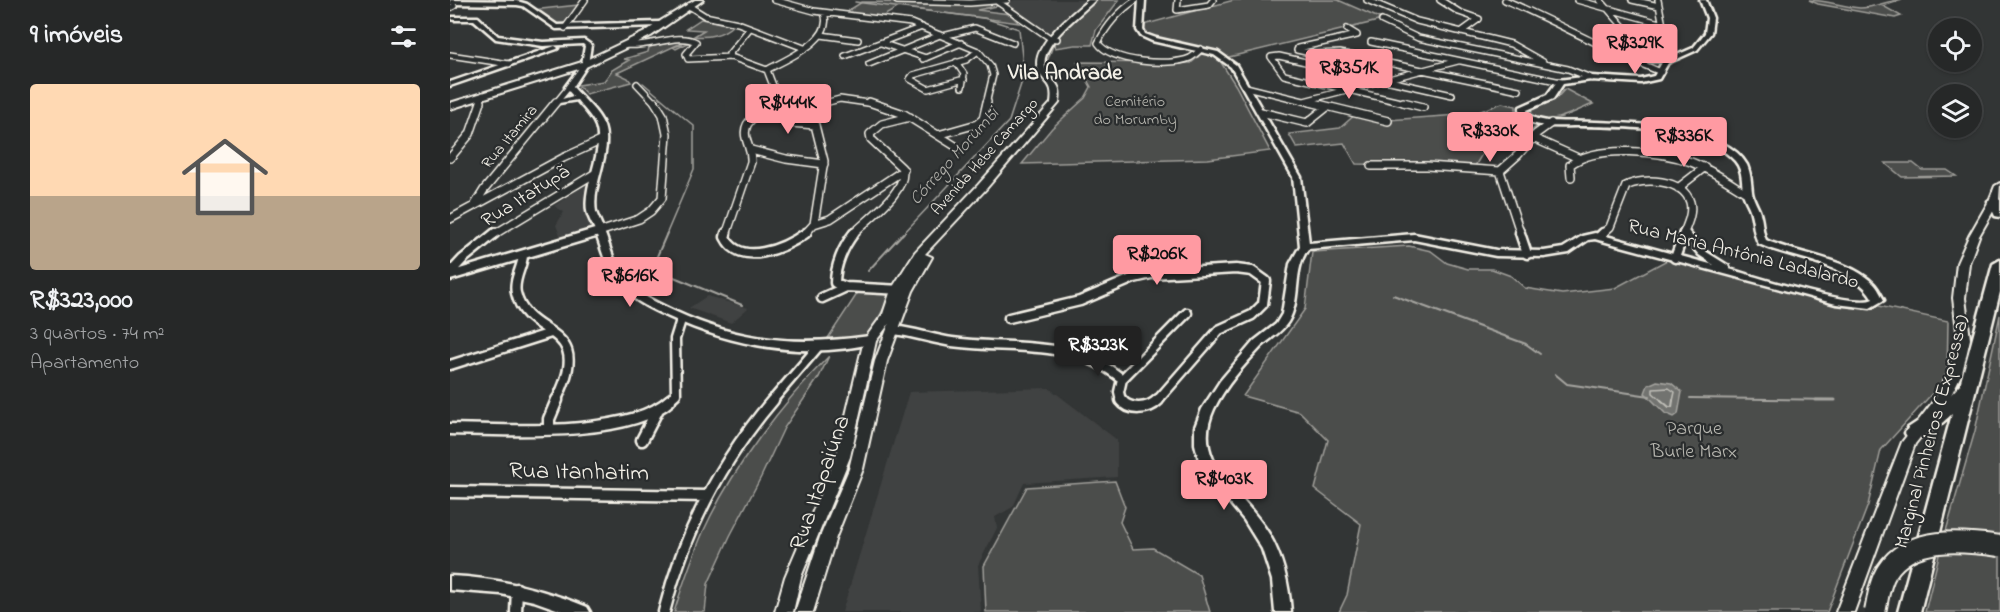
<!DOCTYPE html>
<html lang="pt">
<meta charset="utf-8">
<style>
:root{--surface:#262828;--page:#2e3030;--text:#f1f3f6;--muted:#a4a6a8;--line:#424445;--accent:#ff9aa2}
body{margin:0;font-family:"Indie Flower",sans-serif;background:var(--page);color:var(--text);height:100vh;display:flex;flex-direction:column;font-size:22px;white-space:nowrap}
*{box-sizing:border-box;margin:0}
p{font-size:20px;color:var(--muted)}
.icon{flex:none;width:33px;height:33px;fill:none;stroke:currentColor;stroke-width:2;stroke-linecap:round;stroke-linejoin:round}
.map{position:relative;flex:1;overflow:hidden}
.sheet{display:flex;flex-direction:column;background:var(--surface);width:450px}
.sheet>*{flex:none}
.tools{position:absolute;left:1478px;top:18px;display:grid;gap:12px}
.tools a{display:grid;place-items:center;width:54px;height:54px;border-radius:50%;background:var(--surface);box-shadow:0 2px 4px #0004,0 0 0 2px var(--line);font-size:30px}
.price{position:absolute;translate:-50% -51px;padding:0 14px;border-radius:6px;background:var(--accent);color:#111;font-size:20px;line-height:39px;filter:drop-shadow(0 2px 3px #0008)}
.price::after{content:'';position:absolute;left:50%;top:36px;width:18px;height:14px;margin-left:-9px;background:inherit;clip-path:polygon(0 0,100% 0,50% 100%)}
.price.active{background:#222;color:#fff}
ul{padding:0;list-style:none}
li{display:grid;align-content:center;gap:12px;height:318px;padding:0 30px}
li span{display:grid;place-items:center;height:186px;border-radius:6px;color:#555}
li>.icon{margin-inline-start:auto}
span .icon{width:108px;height:108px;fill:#fffc;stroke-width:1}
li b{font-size:26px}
h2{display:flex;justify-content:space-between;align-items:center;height:72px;padding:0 30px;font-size:26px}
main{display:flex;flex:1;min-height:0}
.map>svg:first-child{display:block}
.built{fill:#404242}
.green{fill:#4b4d4c;stroke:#a09f9a;stroke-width:1.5}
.water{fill:#727370;stroke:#a6a5a0;stroke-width:1.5}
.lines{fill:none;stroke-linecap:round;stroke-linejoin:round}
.shore-far1{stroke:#c0bfb8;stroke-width:1.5}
.shore{stroke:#c0bfb8;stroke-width:2}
.stream-far2{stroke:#a6a5a0;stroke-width:1.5}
.stream-far1{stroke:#a6a5a0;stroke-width:2}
.stream{stroke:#a6a5a0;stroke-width:3}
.street-far3-casing{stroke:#f4f1e8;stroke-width:8}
.street-far2-casing{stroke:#f4f1e8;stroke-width:10}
.street-far1-casing{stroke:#f4f1e8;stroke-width:13}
.street-casing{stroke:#f4f1e8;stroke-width:15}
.secondary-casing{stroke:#f4f1e8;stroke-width:5}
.primary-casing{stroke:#f4f1e8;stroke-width:4}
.highway-casing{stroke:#f4f1e8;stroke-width:5}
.street-far3{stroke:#2a2d2e;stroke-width:5}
.street-far2{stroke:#2a2d2e;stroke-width:7}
.street-far1{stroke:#2a2d2e;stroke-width:8}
.street{stroke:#2a2d2e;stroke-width:10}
.secondary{fill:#2a2d2e;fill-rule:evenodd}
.primary{fill:#2a2d2e;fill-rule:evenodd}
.highway{fill:#2a2d2e;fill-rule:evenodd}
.highway-bridge-casing{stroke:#f4f1e8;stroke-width:24;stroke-linecap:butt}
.highway-bridge{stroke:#2a2d2e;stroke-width:20}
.labels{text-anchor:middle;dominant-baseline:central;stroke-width:4.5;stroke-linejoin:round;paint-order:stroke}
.far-park-label{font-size:16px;fill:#b9b8b1;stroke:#2a2d2e}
.far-street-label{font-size:16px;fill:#f4f1e8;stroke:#2a2d2e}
.far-water-label{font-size:18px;font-style:italic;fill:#b3b2ac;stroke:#2a2d2e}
.street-label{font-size:20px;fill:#f4f1e8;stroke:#2a2d2e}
.park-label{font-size:20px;fill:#b9b8b1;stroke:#2a2d2e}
.far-district-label{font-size:22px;font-weight:bold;fill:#f4f1e8;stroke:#2a2d2e}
.near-street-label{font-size:24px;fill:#f4f1e8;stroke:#2a2d2e}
</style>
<main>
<section class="sheet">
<h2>9 imóveis<svg class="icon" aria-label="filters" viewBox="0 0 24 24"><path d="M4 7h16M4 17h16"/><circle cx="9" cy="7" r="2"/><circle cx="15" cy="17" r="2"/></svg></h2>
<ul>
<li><span style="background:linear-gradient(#ffd9b3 60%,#b9a48a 0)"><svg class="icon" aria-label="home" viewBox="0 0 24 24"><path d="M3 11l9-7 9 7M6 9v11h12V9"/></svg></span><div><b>R$323,000</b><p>3 quartos · 74 m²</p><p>Apartamento</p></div></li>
</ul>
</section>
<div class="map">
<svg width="1550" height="612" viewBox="0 0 1550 612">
<rect width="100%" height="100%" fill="#323535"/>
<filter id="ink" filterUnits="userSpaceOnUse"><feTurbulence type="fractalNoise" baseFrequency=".0167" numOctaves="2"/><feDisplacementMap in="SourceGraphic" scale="12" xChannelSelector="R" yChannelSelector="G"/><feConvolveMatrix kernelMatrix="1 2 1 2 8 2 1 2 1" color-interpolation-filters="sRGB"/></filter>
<g filter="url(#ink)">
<!-- built -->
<path class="built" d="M566 0H637L599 35 552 2Z
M141 181 147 233 113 243 106 225 114 212 104 206Z
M257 296 298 308 281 323 239 308Z
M599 388 667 440V477L574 483 563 507 545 517 547 528 528 565 531 612H392L459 392Z"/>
<!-- green -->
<path class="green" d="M648 0H669L646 30 642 45H625L605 48 604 43 595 67C608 86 618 90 603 112L551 172 481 246 546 176 605 108C616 90 604 82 594 68 597 38 627 19 648 0Z
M784 0H888L929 18 928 21 771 59 770 61 786 86 820 151 758 159 572 164 602 128 635 98 641 87 627 62 741 63 754 52 765 56 772 55 756 49 698 36 692 30 693 25Z
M1359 0C1376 0 1393 7 1410 8 1425 8 1437 0 1452 0L1433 6 1451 16 1445 18 1368 4Z
M412 2 544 3 547 6 527 10 560 14 569 23 449 7 432 17 393 14Z
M129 5 115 26 107 25 82 10Z
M251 19 280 25H283C273 35 257 38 244 36L254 30 236 29Z
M228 41 238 43 226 49 223 47 233 44H229L167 73 178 78 181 82 136 94 128 85 154 81 162 70 179 60 174 59 198 52 199 47Z
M1115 89 1143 104C1123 112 1104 125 1081 117L1082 110 1106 99Z
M1052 103 1066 106V117L1073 122 1089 125 1072 137 1053 130 1044 134 1025 166 906 164 894 143 847 148 839 134 890 128 907 113 938 120 1023 114Z
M1435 163H1463L1472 170H1497L1506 176 1452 177Z
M959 246 981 251 997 263 1018 269H1042L1061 276 1075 288 1112 294 1165 288 1217 260 1498 321 1497 377 1431 450 1418 505 1377 612H889L897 595 911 524 865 489 878 440 850 412 793 396 855 309 862 252Z
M409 291 442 292 422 331 412 338 376 341Z
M1550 315V612H1475L1489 555 1525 431Z
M379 356 369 377 334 428 311 477 280 536 258 584 255 612H224C233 584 242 557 254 530 282 469 332 403 379 356Z
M665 481 675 507 670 522 683 549 703 548 749 575 760 612H536L534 566 577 487Z"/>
<!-- water -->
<path class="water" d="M1207 381 1221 383 1232 392 1228 414 1224 417 1215 413 1195 393 1198 385Z"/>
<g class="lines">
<!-- shore-far1 -->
<path class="shore-far1" d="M1212 401 1203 393V389L1219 388 1225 392 1223 401"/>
<!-- shore -->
<path class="shore" d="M1211 400 1219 407H1222L1223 400"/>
<!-- stream-far2 -->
<path class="stream-far2" d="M405 2 534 18 569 29 574 75 559 121 452 235
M193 83 244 126V169L216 235"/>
<!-- stream-far1 -->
<path class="stream-far1" d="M217 233 202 268 292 305
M418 271 453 233
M943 295 1076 344 1090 354
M1105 374 1117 384 1200 396
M1240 398 1385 400"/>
<!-- stream -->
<path class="stream" d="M1366 400H1385"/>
<defs>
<path id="street-far3" d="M324 0 364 11 461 23 528 51 540 65 543 75 536 104
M545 0 600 38 607 39
M686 0C669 11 657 25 648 43 661 62 719 67 740 58 744 56 748 52 751 49
M728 0 727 10 759 5 763 0
M917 0 967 21 1061 44 1093 62
M990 0 1009 12 1029 19 1011 32
M1055 0C1108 23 1157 51 1211 72
M1127 0 1213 24
M1150 0 1194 50 1206 59
M1182 0 1209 6
M447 1 520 3 557 0
M239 6 255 16 288 23 354 48
M0 8 4 6
M932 21 968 38 1118 69 1141 78
M115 28 135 0
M300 28 279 54 281 57 317 70
M371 35 408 40
M1180 35 1205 34 1214 31 1208 0
M493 36 525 28 563 43
M921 42 1111 82
M431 43 476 58
M176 45C198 48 229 32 246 42L236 54 238 59 281 57
M848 48 907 35 897 29
M847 50 865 54 890 53 1069 90
M0 55 59 64
M395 56 472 27
M473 59 511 43
M1182 60H1217
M506 62 514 74 512 87
M419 64 490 35
M514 79 478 89 460 79 463 75 516 60 528 51
M187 84 206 104
M796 87 866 104
M854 101 1008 61
M329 102 336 104
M30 104 33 95
M105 104 119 87
M330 104 317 70C336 59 385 40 374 13
M371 104 390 99 425 104
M959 104 834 75 821 57 829 56 1002 95"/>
<path id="street-far2" d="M330 102 337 104 336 114 341 123 365 125
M419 102 454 114 510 149
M860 102 938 121
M953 102 973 107
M811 112 857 123 877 107
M488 135 527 124 533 119 537 102
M1081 137 1128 158
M301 150 336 159 374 164
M0 158 20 134 31 102
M921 166H977L1050 171
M1121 177 1120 165C1146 144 1212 151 1241 162 1262 170 1280 183 1298 194
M1228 188 1255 167
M24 206 34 190 106 102
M0 219 113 158 150 141
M364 224 374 161 362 113 368 105 374 102
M43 235 144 174
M140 235 189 219 201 211 212 198 217 134 213 115 205 102
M276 235 301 162C302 152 298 147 296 138 291 118 313 112 328 107L330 102
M354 235 364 224 380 219 454 170
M402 235C416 220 460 190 452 168L421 139 420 134 432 124 460 117
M1071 235 1050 171 1068 155 1086 134 1101 123
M1151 235 1160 227 1176 186C1193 177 1233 179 1240 202 1243 213 1237 225 1233 235"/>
<path id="street-far1" d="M276 233 275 237C290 268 335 248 356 233
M1070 233 1077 254
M1150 236 1153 233
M73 256C72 268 63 280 66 293 77 342 147 321 106 401
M1225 258 1234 233
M0 273 13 259 45 233
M0 276 145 233
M396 287 385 283C385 266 393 247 404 233
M372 298 396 287 451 290
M559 318 630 301 684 278 701 274 786 269 802 271 816 281 813 304 802 315 769 330 707 401
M443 330C463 332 482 339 502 342 561 350 624 338 672 379L669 392 671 401
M0 365 101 333
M672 379 737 313
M218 401 226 394 225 339 231 320
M322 401 368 347"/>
<path id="street" d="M671 400C679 411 698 410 708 400
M99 428V419L107 400
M0 429C54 430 179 438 220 400
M192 440 207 411
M0 492 257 496
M66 612 67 589
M214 612C234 532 270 462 323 400"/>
<path id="secondary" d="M0 0 67 1 77 4 107 25 209 22 212 24 209 26 106 29 73 6 67 5 0 4Z
M689 0H695L693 30 695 34 706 38 768 52 786 65 851 177 859 243 964 234 1046 250 1094 251 1113 248 1132 236 1145 233 1264 265 1249 255 1232 235 1230 233 1232 231H1238L1255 251 1279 266V269C1304 276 1406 309 1423 299 1403 263 1344 260 1309 244 1303 234 1304 224 1301 213 1300 207 1296 202 1294 196 1291 185 1294 171 1285 161 1253 125 1173 127 1127 126 1109 126 1085 129 1070 116V107L1097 95 1108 80 1141 76 1191 79 1204 76 1213 61 1243 48 1255 33 1257 18 1250 0H1256L1263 18 1261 33 1247 50 1218 63 1209 79 1191 83 1141 80 1113 84 1103 99 1077 110 1078 115 1087 119 1097 121C1145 123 1271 117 1297 165 1301 174 1301 183 1302 192 1303 200 1308 206 1310 213 1313 222 1312 231 1316 240 1349 255 1398 258 1424 284 1428 288 1431 295 1434 300L1420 308 1386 304 1145 239 1138 240 1119 253 1094 257 1046 256 964 240 858 249C842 271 852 299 838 322 831 333 820 338 811 347 794 365 775 386 764 409 739 463 795 493 819 534 833 558 839 584 841 612H825L822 580 812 549 794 520 759 478 749 460 745 444V427L752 409 770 381 804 341 826 324 832 314 840 264 850 246 843 177 781 67 764 55 702 41 691 36 687 30Z
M2 17H28L48 36 93 42 134 40 141 45 138 64 123 87C133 99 148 111 154 126 163 152 141 184 146 212 148 218 151 223 153 229 160 245 163 264 175 279 187 294 207 303 224 311 290 342 349 346 420 336L426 340 424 343C357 360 281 346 219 317 203 310 186 302 173 289 156 272 152 249 144 228 141 222 138 217 137 211 133 183 155 151 146 126 142 116 133 108 127 100L109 103 105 101 123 96 115 87 132 64 135 46 133 44 93 46 46 39 24 20H4L2 19Z
M105 46 108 48 107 49 0 86V82Z
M0 576C49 578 93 589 137 607L140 612H115L84 601 51 594 0 590Z"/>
<path id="primary" d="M245 0H253L201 36 138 66 0 109V103L132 62 195 32 212 20Z
M638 0H645C631 15 586 46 596 70 603 86 612 80 609 103L536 189 475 254 482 257 463 291 437 361 413 469 386 537 363 612H345L370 537 399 469 425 361 439 324 426 341 400 457 351 577 343 612H325L335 577 386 457 414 340 433 314 441 290 465 252 528 185 601 103C604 80 594 86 588 69 580 46 623 13 638 0Z
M1550 183 1549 201 1529 236 1519 263 1515 298 1520 339 1512 373 1496 405 1465 444 1404 612H1386L1452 442 1485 399 1498 373 1508 339 1503 298 1507 263 1519 236 1539 201 1545 186Z"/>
<path id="highway" d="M1544 197 1550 200V217L1545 216 1538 201Z
M1550 260V292L1470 612H1448L1502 414C1491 424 1472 442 1458 438L1455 433 1458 428 1488 408 1510 385 1543 264Z"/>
</defs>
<!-- street-far3 casing -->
<use href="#street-far3" class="street-far3-casing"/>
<!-- street-far2 casing -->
<use href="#street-far2" class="street-far2-casing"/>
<!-- street-far1 casing -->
<use href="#street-far1" class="street-far1-casing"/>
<!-- street casing -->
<use href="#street" class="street-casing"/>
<!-- secondary casing -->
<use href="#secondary" class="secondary-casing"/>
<!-- primary casing -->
<use href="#primary" class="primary-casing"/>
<!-- highway casing -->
<use href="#highway" class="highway-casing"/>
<!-- street-far3 -->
<use href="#street-far3" class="street-far3"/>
<!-- street-far2 -->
<use href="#street-far2" class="street-far2"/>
<!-- street-far1 -->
<use href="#street-far1" class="street-far1"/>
<!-- street -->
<use href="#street" class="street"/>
<!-- secondary -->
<use href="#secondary" class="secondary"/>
<!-- primary -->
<use href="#primary" class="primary"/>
<!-- highway -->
<use href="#highway" class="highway"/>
<defs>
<path id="highway-bridge" d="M1425 612C1428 599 1429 583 1437 571 1460 535 1513 541 1550 546"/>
</defs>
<!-- highway-bridge casing -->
<use href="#highway-bridge" class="highway-bridge-casing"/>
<!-- highway-bridge -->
<use href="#highway-bridge" class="highway-bridge"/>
</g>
</g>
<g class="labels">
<!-- far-park labels -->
<g class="far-park-label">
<text x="685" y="102">Cemitério<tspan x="685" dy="18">do Morumby</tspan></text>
</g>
<!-- far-street labels -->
<g class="far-street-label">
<text transform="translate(60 137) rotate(-50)">Rua Itamira</text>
<text transform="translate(535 157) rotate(-48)">Avenida Hebe Camargo</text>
</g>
<!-- far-water labels -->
<g class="far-water-label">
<text transform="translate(505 157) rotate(-48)">Córrego Morumbi</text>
</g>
<!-- street labels -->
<g class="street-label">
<text transform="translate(76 197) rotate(-32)">Rua Itatupã</text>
<text transform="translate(1293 255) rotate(14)">Rua Maria Antônia Ladalardo</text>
<text transform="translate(1483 432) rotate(-75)">Marginal Pinheiros (Expressa)</text>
</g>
<!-- park labels -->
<g class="park-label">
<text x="1244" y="429">Parque<tspan x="1244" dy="23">Burle Marx</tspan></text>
</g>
<!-- far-district labels -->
<g class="far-district-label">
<text x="615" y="74">Vila Andrade</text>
</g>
<!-- near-street labels -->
<g class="near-street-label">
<text transform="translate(129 473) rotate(1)">Rua Itanhatim</text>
<text transform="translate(371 483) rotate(-71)">Rua Itapaiúna</text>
</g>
</g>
</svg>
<div class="tools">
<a><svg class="icon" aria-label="locate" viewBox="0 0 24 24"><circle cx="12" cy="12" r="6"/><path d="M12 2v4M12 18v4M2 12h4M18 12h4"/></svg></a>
<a><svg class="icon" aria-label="layers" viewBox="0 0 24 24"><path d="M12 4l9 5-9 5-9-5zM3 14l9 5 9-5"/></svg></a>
</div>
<b class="price" style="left:1185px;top:75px">R$329K</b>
<b class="price" style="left:899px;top:100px">R$351K</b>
<b class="price" style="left:338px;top:135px">R$444K</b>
<b class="price" style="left:1040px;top:163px">R$330K</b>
<b class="price" style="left:1234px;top:168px">R$336K</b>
<b class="price" style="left:707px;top:286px">R$206K</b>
<b class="price" style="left:180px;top:308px">R$616K</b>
<b class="price active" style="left:648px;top:377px">R$323K</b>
<b class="price" style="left:774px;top:511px">R$403K</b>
</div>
</main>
